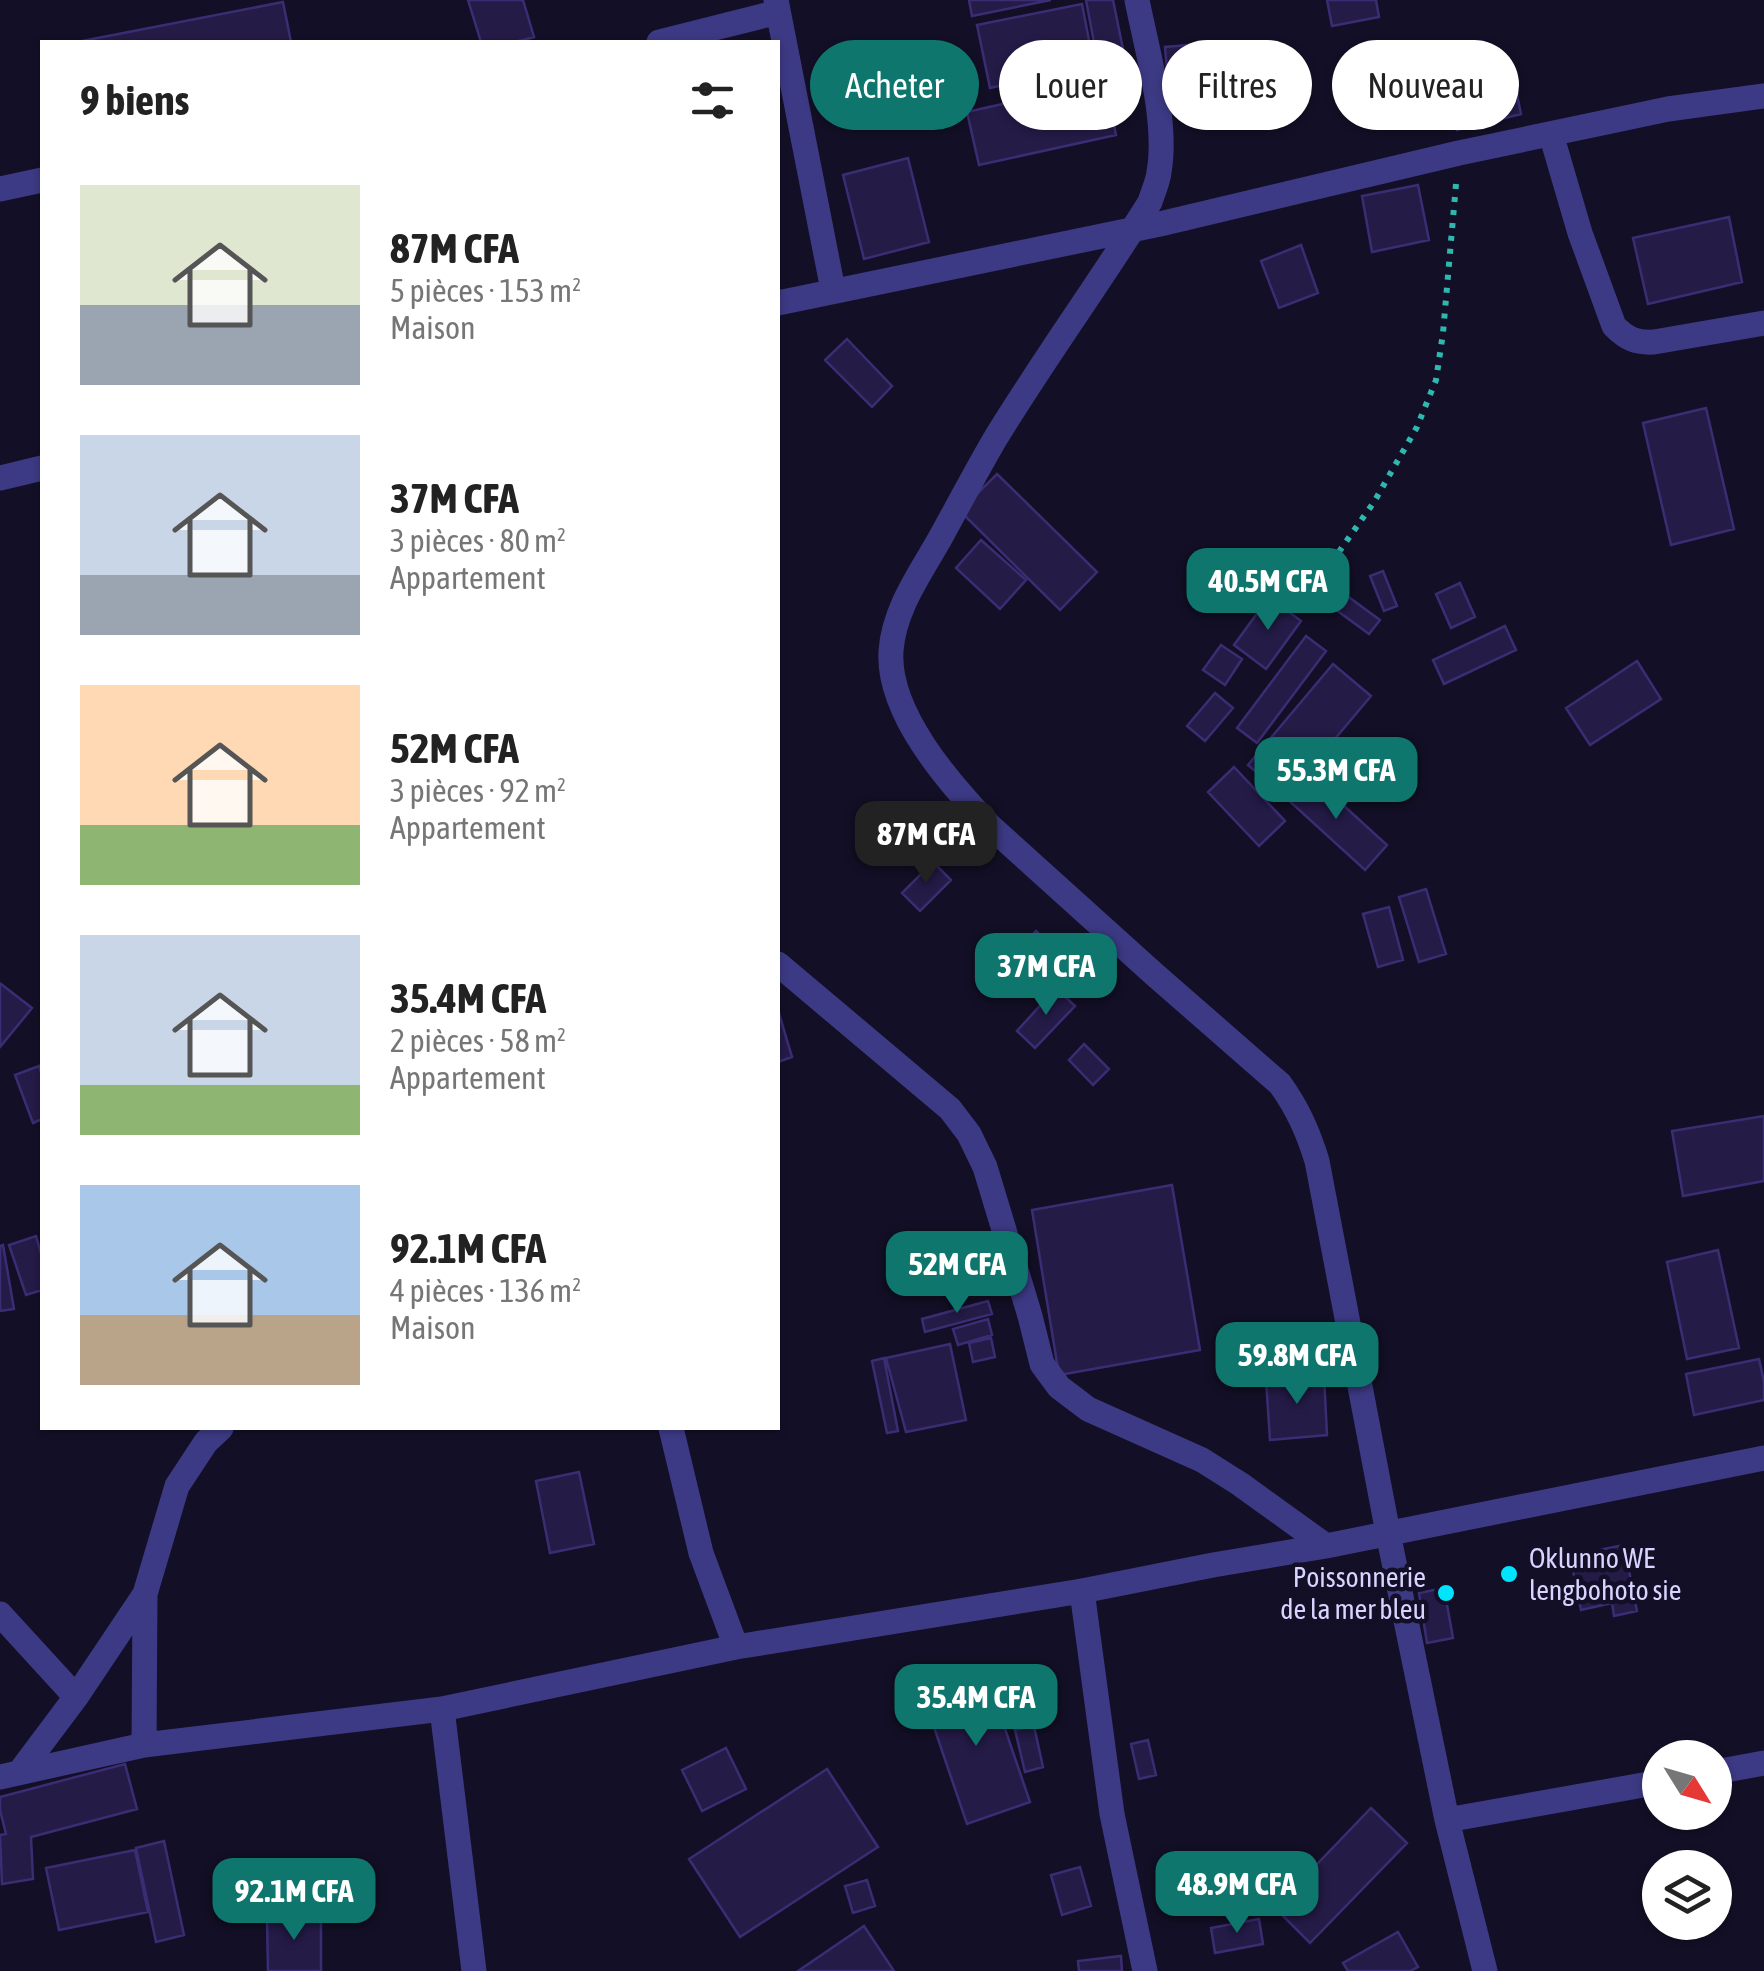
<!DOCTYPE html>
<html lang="fr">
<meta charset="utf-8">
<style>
:root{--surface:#fff;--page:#f6f6f6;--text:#222;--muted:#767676;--accent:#0f766e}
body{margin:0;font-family:"Asap Condensed",sans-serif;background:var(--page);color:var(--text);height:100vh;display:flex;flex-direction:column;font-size:38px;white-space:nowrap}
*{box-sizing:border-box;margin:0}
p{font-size:32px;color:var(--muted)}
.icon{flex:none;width:55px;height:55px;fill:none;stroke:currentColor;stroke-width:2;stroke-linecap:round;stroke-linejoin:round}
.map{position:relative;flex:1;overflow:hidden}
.sheet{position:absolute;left:40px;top:40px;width:740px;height:1390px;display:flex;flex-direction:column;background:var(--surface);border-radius:0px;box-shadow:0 2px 8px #0004}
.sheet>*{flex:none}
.top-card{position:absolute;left:810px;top:40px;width:802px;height:90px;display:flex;gap:20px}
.needle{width:65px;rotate:127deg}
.buttons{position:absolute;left:1642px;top:1740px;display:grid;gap:20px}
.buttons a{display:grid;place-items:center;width:90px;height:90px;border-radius:50%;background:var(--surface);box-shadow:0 2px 8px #0004;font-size:50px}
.price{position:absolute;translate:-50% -85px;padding:0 22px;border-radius:20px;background:var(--accent);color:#fff;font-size:32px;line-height:65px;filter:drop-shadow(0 2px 5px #0008)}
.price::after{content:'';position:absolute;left:50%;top:60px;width:30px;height:22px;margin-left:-15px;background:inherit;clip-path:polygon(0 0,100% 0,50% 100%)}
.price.on{background:#222;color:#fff}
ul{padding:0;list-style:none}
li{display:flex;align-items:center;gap:30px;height:250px;padding:0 40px}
li span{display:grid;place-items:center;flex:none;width:280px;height:200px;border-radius:0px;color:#555}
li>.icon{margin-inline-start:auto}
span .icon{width:120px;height:120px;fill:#fffc;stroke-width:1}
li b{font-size:42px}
h2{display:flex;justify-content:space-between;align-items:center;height:120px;padding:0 40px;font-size:42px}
.tag{padding:0 35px;border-radius:45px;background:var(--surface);box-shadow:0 2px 8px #0004;font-size:35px;line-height:90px}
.tag.on{background:var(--accent);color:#fff}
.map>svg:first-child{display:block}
.building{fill:#241b47;stroke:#3b2d73;stroke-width:2.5}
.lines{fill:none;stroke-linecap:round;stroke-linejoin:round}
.path{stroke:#2fb8b0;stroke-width:6;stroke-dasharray:5 8;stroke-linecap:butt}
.minor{stroke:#3d3a85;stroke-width:25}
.poi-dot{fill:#00e5ff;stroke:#130f26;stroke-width:4}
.labels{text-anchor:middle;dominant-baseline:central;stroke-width:9;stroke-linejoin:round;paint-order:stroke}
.poi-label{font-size:28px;fill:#d9d4ff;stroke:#130f26;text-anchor:start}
</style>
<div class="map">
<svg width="1764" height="1971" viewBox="0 0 1764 1971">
<rect width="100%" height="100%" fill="#130f26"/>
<!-- building -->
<path class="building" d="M468 0H523L534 37 515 42H481Z
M969 0H1051L972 16Z
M1086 0H1113L1125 59 1098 64Z
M1327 0H1376L1379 17 1332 26Z
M283 2 291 42H77Z
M1082 4 1094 66 990 88 977 25Z
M1213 43 1216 77 1168 81 1165 47Z
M1424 51 1452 79 1410 121 1382 93Z
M1513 75 1521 114 1457 130 1449 97 1470 91 1469 85Z
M1105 81 1116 135 979 165 967 112Z
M908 158 929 242 864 259 843 175Z
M1418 185 1429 240 1372 252 1362 196Z
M1729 217 1742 282 1648 304 1633 238Z
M1301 245 1318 293 1279 308 1261 261Z
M847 339 892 386 872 407 825 360Z
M1706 408 1734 529 1671 545 1643 423Z
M997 474 1097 572 1060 610 960 511Z
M981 540 1026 580 1000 609 956 568Z
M1383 571 1397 606 1384 611 1370 576Z
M1460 583 1475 617 1451 628 1436 594Z
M1335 587 1380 620 1369 634 1324 601Z
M1269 597 1301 621 1266 669 1234 645Z
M1505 626 1516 650 1444 684 1433 660Z
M1306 636 1326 651 1257 743 1237 728Z
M1221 645 1242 659 1225 685 1203 670Z
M1637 661 1661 699 1590 745 1566 708Z
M1333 664 1371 696 1286 797 1248 765Z
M1215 693 1233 708 1205 741 1187 726Z
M1234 767 1285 821 1259 846 1208 792Z
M1308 773 1387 845 1365 870 1286 798Z
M933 862 951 880 920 911 902 893Z
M1426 889 1446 954 1419 962 1399 897Z
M1389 907 1403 960 1378 967 1363 914Z
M1036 931 1054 949 1018 986 1000 968Z
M1 984 32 1008 0 1047V986Z
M1056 988 1075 1006 1035 1048 1017 1031Z
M778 1010 792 1057 778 1062Z
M1084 1044 1109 1069 1093 1085 1069 1060Z
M39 1066 42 1075V1119L33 1123 15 1075Z
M1764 1116V1181L1683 1196 1672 1131Z
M1172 1185 1200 1350 1059 1375 1032 1210Z
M36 1236 42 1257V1290L26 1295 9 1245Z
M3 1245 14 1309 0 1311V1246Z
M1718 1250 1739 1348 1687 1359 1667 1262Z
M988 1301 992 1314 925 1332 922 1319Z
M988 1319 992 1335 958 1345 953 1329Z
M991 1338 995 1357 973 1362 969 1343Z
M950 1344 966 1420 906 1432 886 1358Z
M884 1358 898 1431 887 1433 872 1361Z
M1759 1359 1764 1382V1400L1694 1415 1686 1374Z
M1324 1375 1327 1435 1270 1440 1266 1380Z
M579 1472 594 1544 550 1553 536 1481Z
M1624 1545 1637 1611 1614 1616 1612 1603 1581 1610 1570 1556Z
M1444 1588 1453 1638 1427 1643 1419 1593Z
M986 1673 1030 1802 967 1824 923 1695Z
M1034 1726 1043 1767 1025 1772 1015 1730Z
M1148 1740 1156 1775 1139 1779 1131 1744Z
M726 1748 746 1789 702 1811 682 1770Z
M125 1764 137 1809 31 1837 33 1879 2 1884 0 1835 6 1834 0 1810V1797Z
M827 1769 878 1847 740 1937 689 1859Z
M1371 1808 1407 1843 1310 1943 1275 1908Z
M164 1841 184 1935 156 1942 136 1848Z
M135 1850 148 1912 59 1930 46 1868Z
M1080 1867 1091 1906 1062 1915 1051 1875Z
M867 1880 875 1906 853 1913 845 1886Z
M321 1915V1971H268L267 1917Z
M1259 1919 1263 1944 1215 1953 1211 1928Z
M864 1926 894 1971H798Z
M1398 1932 1418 1967 1410 1971H1348L1343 1963Z
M1121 1956 1122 1971H1079L1078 1961Z"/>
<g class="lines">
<!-- path -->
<path class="path" d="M1324 573 1374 502 1417 427 1436 380 1443 333 1456 184"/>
<!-- minor -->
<path class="minor" d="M776 0 833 290
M1137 0C1147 51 1168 121 1159 172 1158 182 1153 192 1150 202 1100 282 1044 359 995 439 977 470 960 502 943 533 923 570 894 607 891 651 887 713 950 784 990 826L1154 974 1280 1084C1298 1109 1308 1132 1317 1161L1388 1533 1447 1820 1485 1971
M659 42 778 12
M1551 134 1580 233 1614 326C1627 339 1636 343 1654 342L1764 323
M0 189 42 180
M778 303 1160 224 1459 153 1597 124 1668 109 1764 96
M0 478 42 468
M778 964 950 1109 969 1134 985 1167 1030 1316 1042 1364 1059 1387 1088 1409 1202 1460 1240 1484 1326 1546
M671 1428 701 1553 736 1647
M1082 1591 1112 1814 1145 1971
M0 1614 76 1697
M442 1709 474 1971
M144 1745 145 1595
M1715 1772 1764 1763
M19 1773 76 1697 145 1594 177 1486 206 1442 221 1428
M0 1777 144 1745 442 1709 736 1647 1082 1591 1213 1565 1326 1546 1764 1458
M1447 1820 1660 1782"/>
</g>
<!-- markers -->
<g class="poi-dot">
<circle cx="1509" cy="1574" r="10"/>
<circle cx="1446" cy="1593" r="10"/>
</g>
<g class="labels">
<!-- poi labels -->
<g class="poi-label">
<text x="1529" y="1558">Oklunno WE<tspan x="1529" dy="32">lengbohoto sie</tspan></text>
<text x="1426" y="1577" text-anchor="end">Poissonnerie<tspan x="1426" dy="32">de la mer bleu</tspan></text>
</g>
</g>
</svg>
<div class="buttons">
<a><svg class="needle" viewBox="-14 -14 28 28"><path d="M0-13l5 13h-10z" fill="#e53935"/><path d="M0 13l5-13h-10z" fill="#767676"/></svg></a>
<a><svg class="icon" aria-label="layers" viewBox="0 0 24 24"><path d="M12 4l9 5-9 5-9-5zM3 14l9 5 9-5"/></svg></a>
</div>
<b class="price" style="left:1268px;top:633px">40.5M CFA</b>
<b class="price" style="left:1336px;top:822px">55.3M CFA</b>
<b class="price on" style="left:926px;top:886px">87M CFA</b>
<b class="price" style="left:1046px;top:1018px">37M CFA</b>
<b class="price" style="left:957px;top:1316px">52M CFA</b>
<b class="price" style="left:1297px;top:1407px">59.8M CFA</b>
<b class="price" style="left:976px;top:1749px">35.4M CFA</b>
<b class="price" style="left:1237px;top:1936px">48.9M CFA</b>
<b class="price" style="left:294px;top:1943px">92.1M CFA</b>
<div class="top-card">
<a class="tag on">Acheter</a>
<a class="tag">Louer</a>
<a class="tag">Filtres</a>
<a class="tag">Nouveau</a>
</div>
<section class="sheet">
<h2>9 biens<svg class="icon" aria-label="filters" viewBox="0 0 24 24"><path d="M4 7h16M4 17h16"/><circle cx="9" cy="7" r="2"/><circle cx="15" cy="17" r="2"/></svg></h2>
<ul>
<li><span style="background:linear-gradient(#dfe7d0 60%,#9aa5b1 0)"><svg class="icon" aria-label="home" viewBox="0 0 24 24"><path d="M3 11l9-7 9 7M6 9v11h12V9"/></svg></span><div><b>87M CFA</b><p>5 pièces · 153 m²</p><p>Maison</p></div></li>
<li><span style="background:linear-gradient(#c9d6e8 70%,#9aa5b1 0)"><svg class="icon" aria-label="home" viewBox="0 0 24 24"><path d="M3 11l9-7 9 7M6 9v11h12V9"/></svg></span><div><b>37M CFA</b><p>3 pièces · 80 m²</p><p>Appartement</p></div></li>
<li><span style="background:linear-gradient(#ffd9b3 70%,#8fb573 0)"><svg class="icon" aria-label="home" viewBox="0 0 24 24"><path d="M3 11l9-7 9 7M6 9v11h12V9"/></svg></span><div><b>52M CFA</b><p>3 pièces · 92 m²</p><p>Appartement</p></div></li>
<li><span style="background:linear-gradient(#c9d6e8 75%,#8fb573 0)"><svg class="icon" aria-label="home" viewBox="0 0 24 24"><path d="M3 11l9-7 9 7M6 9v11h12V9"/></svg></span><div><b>35.4M CFA</b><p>2 pièces · 58 m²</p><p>Appartement</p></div></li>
<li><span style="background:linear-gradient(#a9c7e8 65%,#b9a48a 0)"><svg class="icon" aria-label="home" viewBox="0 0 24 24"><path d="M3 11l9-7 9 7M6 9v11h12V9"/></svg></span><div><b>92.1M CFA</b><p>4 pièces · 136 m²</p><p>Maison</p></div></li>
</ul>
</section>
</div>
